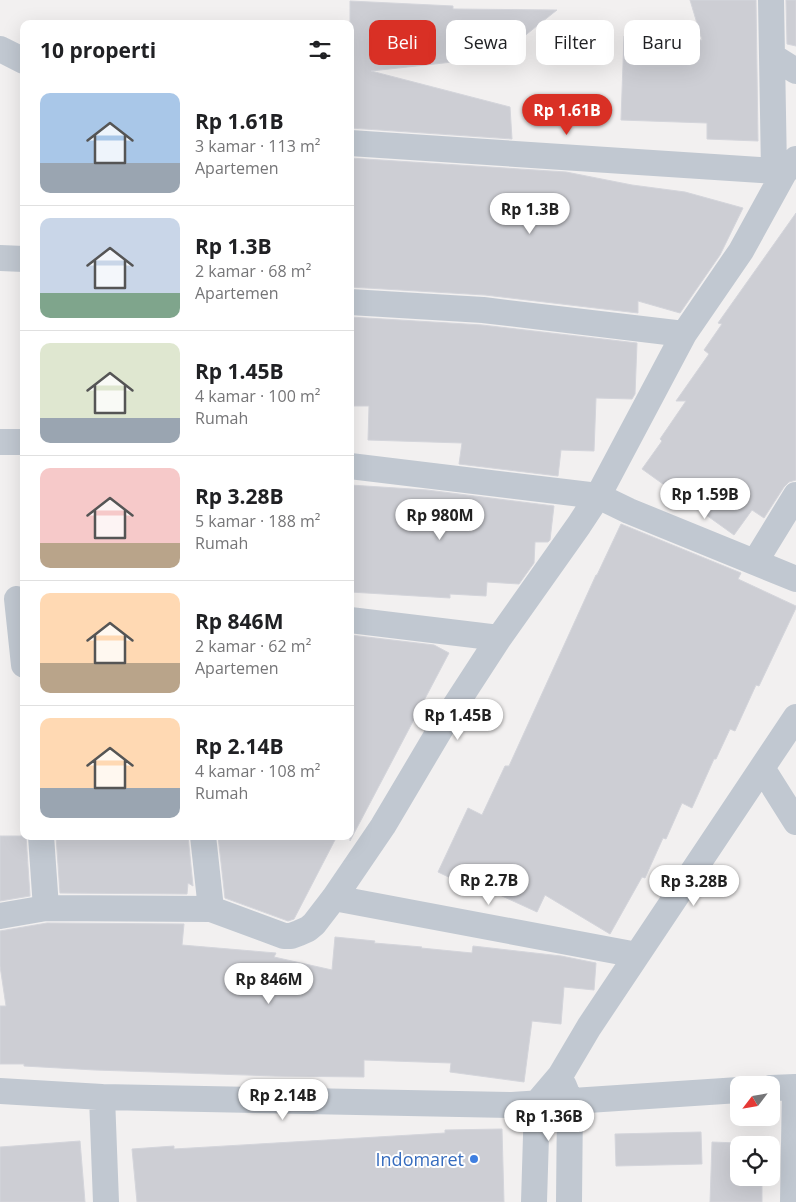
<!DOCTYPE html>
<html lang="id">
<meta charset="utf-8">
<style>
:root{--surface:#fff;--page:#f6f6f6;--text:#202124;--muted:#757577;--line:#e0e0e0;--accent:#d93025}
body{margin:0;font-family:"Open Sans",sans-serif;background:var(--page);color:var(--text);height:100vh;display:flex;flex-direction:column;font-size:19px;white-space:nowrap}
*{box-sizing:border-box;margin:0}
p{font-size:16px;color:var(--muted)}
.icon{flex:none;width:28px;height:28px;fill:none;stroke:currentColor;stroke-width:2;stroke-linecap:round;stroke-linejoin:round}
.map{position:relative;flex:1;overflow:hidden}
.panel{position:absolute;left:20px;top:20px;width:334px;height:820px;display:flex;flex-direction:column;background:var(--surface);border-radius:10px;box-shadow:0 5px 20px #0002}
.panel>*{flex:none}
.top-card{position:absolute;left:369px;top:20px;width:351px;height:45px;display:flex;gap:10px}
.needle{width:32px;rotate:239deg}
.tools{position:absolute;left:730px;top:1076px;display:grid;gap:10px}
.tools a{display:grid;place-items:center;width:50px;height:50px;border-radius:10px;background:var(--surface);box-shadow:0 5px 20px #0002;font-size:25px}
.price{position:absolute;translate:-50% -42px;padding:0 11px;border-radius:18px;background:#fff;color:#222;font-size:16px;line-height:32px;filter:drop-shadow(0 1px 2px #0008)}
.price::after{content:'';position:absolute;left:50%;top:30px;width:15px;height:11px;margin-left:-8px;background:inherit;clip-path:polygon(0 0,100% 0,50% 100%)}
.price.active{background:var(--accent);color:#fff}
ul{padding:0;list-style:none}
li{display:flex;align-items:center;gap:15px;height:125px;padding:0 20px}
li+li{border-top:1px solid var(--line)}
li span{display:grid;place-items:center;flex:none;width:140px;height:100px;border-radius:10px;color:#555}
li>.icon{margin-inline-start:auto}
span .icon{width:60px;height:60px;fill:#fffc;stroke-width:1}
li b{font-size:21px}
h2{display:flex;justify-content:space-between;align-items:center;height:60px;padding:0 20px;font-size:21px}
.chip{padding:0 18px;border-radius:10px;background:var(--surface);box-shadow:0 5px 20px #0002;font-size:18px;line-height:45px}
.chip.active{background:var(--accent);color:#fff}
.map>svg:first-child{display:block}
.building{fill:#cdced4;stroke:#d4d5db}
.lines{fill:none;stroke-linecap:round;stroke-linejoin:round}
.minor{stroke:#c1c8d1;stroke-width:26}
.shop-dot{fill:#3f7fe0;stroke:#fff;stroke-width:2}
.labels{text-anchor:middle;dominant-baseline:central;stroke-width:4;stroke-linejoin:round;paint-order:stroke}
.shop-label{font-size:18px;fill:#366cbe;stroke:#fff;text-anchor:end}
</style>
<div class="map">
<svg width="796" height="1202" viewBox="0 0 796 1202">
<rect width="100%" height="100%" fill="#f2f0f0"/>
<!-- building -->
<path class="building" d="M690 0H756L758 141 707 139V123L621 120 624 36 702 40Z
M786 0H796V46L787 44Z
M350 1 453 6V9L557 10 498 57 371 71 510 107 512 139 350 128Z
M350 158 566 172 632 185 685 192 743 208 720 255 680 313 638 301V313L485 295 350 287Z
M796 213V480L789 482 784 487 764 518 752 510 734 535 642 469 662 441 660 439 686 401H676L709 354 704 350 722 324 718 323Z
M350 317 482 325 637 343 635 394 632 399 596 398 594 451 561 450 558 476 459 464 462 443 368 440 369 406H350Z
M350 485 427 490 554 506 550 540 548 542H535L534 563 519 584 487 582 486 596 450 594V598L350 592Z
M621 524 741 573 738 579 796 606V608L759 686 756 685 735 731 730 729 716 759H714L692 808 682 803 666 839 663 838 645 878 642 877 610 934 545 895 537 912 478 885 476 890 438 872 468 808 482 815 505 766H509L596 575H597Z
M350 635 434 645 449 653 350 841Z
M0 836H26L30 896 0 901Z
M56 836H188L193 886 188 883 187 894 60 893Z
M218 836H337L294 919 288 921 225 898Z
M47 923 184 924 182 945 276 953 274 957 332 970 335 937 375 941 374 943 422 947 421 948 472 953 473 946 561 956 596 963 594 990 564 987 561 1024 532 1021 524 1082 450 1072 451 1063 364 1060V1077L275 1076 95 1070 24 1066V1064H0V1006H6L0 966V931Z
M502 1129 504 1202H137L132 1149 174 1146V1149L445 1133V1130Z
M701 1132 702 1164 616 1166 615 1134Z
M80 1141 85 1202H0V1147Z
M712 1142 764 1144V1145H739V1178H762V1202H710Z"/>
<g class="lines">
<!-- minor -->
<path class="minor" d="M771 0 772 56 796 71
M0 49 24 61
M772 56 774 171
M350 143 774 171 784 173 796 159
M0 258 24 259
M350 302 483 310 684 334 741 251 784 173
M0 442H24
M350 466 598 496 629 511 796 579
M755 562 796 495
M17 599 24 665
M350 620 499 638
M762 768 796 822
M41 836 46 908
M203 836 211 909 284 936H291L299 933 308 929 314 924 334 898 383 826 447 718 499 638 579 525 598 496 684 334
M334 898 637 955
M0 916 46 908 211 909
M564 1086 570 1101 569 1202
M771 1088 795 1087 793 1202
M0 1091 102 1097
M106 1202 102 1097 512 1105 739 1090
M534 1202 537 1103 560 1076 589 1027 796 717"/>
</g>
<!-- markers -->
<circle class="shop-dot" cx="474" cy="1159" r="5"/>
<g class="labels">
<!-- shop labels -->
<g class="shop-label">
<text x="464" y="1159">Indomaret</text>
</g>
</g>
</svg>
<div class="tools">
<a><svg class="needle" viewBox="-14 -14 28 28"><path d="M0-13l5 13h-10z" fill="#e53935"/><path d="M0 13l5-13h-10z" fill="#757577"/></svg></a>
<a><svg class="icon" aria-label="locate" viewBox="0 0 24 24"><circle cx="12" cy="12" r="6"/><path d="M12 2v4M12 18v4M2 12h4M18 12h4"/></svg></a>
</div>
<b class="price active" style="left:567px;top:136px">Rp 1.61B</b>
<b class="price" style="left:530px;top:235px">Rp 1.3B</b>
<b class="price" style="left:705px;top:520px">Rp 1.59B</b>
<b class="price" style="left:440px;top:541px">Rp 980M</b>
<b class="price" style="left:458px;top:741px">Rp 1.45B</b>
<b class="price" style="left:489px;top:906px">Rp 2.7B</b>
<b class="price" style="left:694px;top:907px">Rp 3.28B</b>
<b class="price" style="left:269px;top:1005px">Rp 846M</b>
<b class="price" style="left:283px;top:1121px">Rp 2.14B</b>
<b class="price" style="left:549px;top:1142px">Rp 1.36B</b>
<div class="top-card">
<a class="chip active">Beli</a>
<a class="chip">Sewa</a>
<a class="chip">Filter</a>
<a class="chip">Baru</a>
</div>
<section class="panel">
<h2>10 properti<svg class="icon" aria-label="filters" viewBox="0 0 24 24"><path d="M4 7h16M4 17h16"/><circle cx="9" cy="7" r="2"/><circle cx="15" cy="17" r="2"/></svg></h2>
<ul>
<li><span style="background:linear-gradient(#a9c7e8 70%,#9aa5b1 0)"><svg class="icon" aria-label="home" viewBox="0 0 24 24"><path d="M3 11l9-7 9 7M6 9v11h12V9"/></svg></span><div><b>Rp 1.61B</b><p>3 kamar · 113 m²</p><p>Apartemen</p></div></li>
<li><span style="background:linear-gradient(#c9d6e8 75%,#7fa58c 0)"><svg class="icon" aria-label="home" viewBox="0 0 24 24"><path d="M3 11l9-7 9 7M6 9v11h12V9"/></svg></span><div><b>Rp 1.3B</b><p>2 kamar · 68 m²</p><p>Apartemen</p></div></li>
<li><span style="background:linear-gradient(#dfe7d0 75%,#9aa5b1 0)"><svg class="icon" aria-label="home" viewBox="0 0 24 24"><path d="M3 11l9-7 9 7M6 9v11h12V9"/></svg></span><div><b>Rp 1.45B</b><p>4 kamar · 100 m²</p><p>Rumah</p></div></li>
<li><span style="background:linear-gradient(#f6c9c9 75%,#b9a48a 0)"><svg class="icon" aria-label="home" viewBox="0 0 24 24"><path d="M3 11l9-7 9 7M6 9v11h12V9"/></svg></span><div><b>Rp 3.28B</b><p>5 kamar · 188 m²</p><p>Rumah</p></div></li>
<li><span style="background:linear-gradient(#ffd9b3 70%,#b9a48a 0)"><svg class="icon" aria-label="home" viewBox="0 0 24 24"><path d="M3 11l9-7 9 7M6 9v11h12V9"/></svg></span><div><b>Rp 846M</b><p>2 kamar · 62 m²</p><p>Apartemen</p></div></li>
<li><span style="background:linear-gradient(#ffd9b3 70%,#9aa5b1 0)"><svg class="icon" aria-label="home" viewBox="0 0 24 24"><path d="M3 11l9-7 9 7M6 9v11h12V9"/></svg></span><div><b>Rp 2.14B</b><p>4 kamar · 108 m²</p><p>Rumah</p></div></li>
</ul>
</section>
</div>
